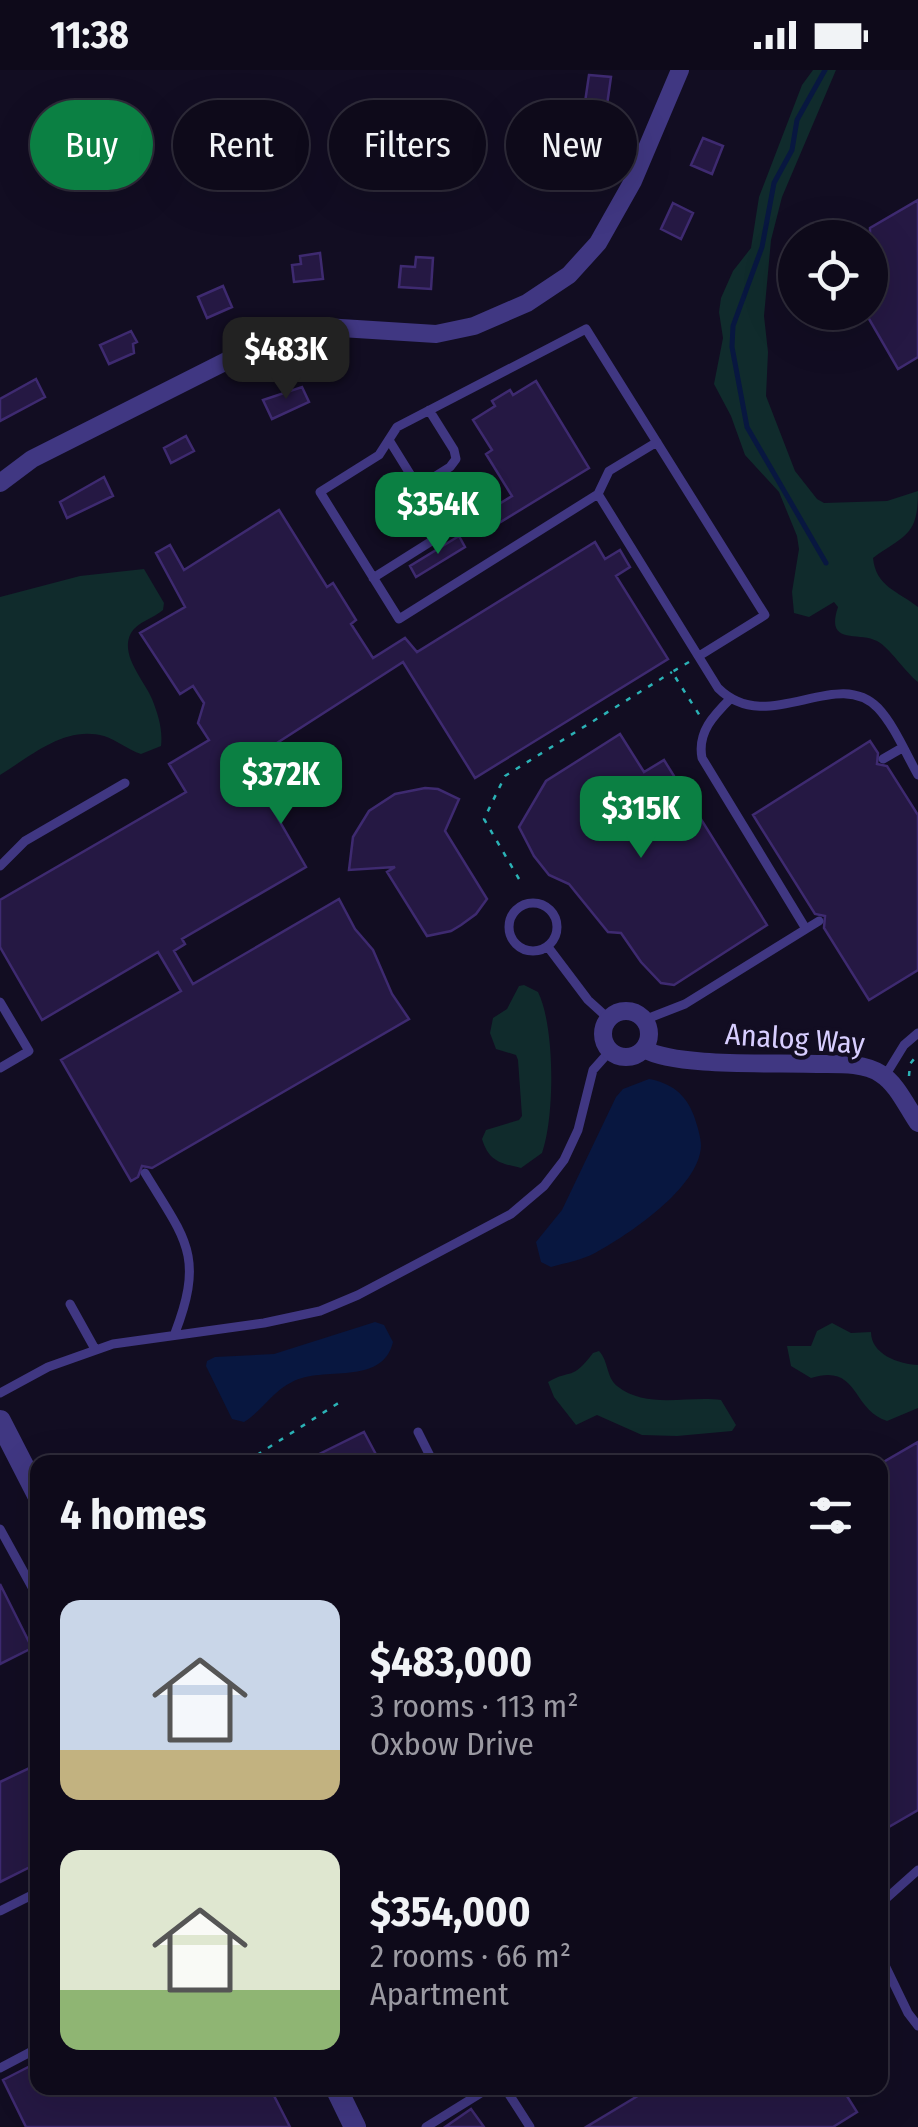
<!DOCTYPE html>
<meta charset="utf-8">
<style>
:root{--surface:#0e0a1a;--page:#1c1827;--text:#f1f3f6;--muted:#9b9aa2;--line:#2e2b39;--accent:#0b8043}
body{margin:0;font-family:"Fira Sans Condensed",sans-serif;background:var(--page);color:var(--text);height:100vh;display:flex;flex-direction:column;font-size:38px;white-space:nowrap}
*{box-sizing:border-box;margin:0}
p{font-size:32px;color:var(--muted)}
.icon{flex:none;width:55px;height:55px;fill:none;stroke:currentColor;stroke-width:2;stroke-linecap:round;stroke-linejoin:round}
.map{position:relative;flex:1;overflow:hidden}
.side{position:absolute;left:30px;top:1385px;width:858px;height:640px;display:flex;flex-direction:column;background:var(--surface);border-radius:20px;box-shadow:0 10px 40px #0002,0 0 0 2px var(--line)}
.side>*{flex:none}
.banner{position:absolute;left:30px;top:30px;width:860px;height:90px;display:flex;gap:20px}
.fabs{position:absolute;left:778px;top:150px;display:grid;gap:20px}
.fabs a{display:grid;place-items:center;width:110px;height:110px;border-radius:50%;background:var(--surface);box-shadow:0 10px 40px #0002,0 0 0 2px var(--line);font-size:50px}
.price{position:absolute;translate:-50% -85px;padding:0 22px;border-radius:20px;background:var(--accent);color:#fff;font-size:32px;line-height:65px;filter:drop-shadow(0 2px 5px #0008)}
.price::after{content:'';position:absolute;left:50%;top:60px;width:30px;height:22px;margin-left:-15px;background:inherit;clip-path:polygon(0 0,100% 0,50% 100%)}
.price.selected{background:#222;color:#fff}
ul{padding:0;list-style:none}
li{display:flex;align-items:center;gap:30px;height:250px;padding:0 30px}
li span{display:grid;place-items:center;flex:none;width:280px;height:200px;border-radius:20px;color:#555}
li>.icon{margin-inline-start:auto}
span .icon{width:120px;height:120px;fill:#fffc;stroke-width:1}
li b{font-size:42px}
h2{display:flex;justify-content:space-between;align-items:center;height:120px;padding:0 30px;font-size:42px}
.tag{padding:0 35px;border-radius:45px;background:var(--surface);box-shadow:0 10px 40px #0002,0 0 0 2px var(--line);font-size:35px;line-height:90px}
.tag.selected{background:var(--accent);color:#fff}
.status{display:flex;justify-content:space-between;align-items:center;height:70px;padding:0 50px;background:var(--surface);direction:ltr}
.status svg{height:28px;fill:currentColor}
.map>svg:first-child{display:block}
.green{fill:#102b2c}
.water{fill:#081740}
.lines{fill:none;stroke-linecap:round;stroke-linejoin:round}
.stream{stroke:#081740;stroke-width:5}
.building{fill:#251843;stroke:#3e2a70;stroke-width:2.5}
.path{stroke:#2bb2b6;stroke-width:2.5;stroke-dasharray:5 8;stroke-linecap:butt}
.service{stroke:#403782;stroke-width:9}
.minor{stroke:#403782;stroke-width:18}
.tertiary{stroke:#403782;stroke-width:22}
.labels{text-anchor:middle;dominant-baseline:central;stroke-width:8;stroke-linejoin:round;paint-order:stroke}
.street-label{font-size:30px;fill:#d8ceff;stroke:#120d22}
</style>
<div class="status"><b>11:38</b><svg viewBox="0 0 49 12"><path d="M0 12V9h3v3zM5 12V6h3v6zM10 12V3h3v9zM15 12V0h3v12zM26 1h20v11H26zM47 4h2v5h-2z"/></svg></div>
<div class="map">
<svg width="918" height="2057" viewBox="0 0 918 2057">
<rect width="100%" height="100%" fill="#120d22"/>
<!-- green -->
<path class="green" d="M813 0H836L782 127 771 170 764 246 768 282 766 326 795 401 817 429 824 433 887 431 918 421C918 466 906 464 873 488 876 517 898 521 918 537V612C905 602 890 578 877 571 858 561 825 576 838 537L834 532 809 547 794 543 792 522 799 479 797 466 779 422 745 385 731 346 714 314 723 268 719 242 721 228 733 201 751 178 759 127 802 15Z
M144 499 164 533 163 540C154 548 137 552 131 563 119 585 145 611 152 629 158 644 163 660 161 676L141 684C128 680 117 670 104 666 65 655 31 686 0 705V527L80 506Z
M524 915 538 922C555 956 555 1047 542 1083L521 1098C499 1093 489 1091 482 1069L486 1060 519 1050 522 1046 518 990 516 985 496 979 490 963 493 948 507 939 519 916Z
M832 1253 851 1263 871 1262C871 1284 898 1294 918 1295V1338L887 1351C851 1339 859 1293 811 1308L791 1296 787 1276H811L817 1261Z
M599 1281C609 1292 606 1307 617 1316 647 1340 689 1325 721 1330L736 1355 732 1361 677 1366 642 1365 597 1345 576 1355 554 1327 548 1312C572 1298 571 1312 593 1283Z"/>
<!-- water -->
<path class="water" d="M649 1009C671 1013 686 1024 694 1046 697 1055 701 1067 701 1076 699 1118 628 1165 595 1183 582 1190 565 1193 551 1197L541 1192 536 1172 562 1140 616 1027 623 1019Z
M375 1252 384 1255 393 1272C382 1317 323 1295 292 1312 273 1321 262 1341 244 1352L232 1349 206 1296 207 1291 215 1287 274 1284Z"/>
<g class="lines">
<!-- stream -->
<path class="stream" d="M825 0 797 50 792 80 774 113 762 177 733 256 732 277 747 357 826 493"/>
</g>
<!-- building -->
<path class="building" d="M589 5 611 7 606 42 584 39Z
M703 68 723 76 712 104 691 95Z
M573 80 596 89 586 115 562 106Z
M918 130V287L898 299 865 242H870V158Z
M673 133 693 143 681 169 661 159Z
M320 183 323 209 294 212 292 195 301 194 300 186Z
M416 187 433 188 431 219 399 217 401 196 415 197Z
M223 216 232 237 207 248 198 227Z
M131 261 137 272 133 274 134 283 109 294 100 275Z
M36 309 45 327 0 351V329Z
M536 311 589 398 499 453 491 439 512 426 486 384 492 380 473 350 495 336 492 331 510 320 513 325Z
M302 317 309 332 272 349 263 330Z
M186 366 194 381 171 393 164 378Z
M104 407 113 426 67 448 60 432Z
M279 440 327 517 333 513 356 550 351 554 373 588 405 568 417 582 595 472 605 489 620 480 630 497 616 506 668 589 475 708 403 592 246 693 306 797 182 869 185 874 174 881 193 914 339 829 355 859 373 880 392 924 409 949 152 1098 142 1096 138 1107 131 1111 61 990 181 921 158 882 42 950 0 877V830L186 722 169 694 209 670 198 653 204 633 193 616 180 624 140 563 185 537 156 483 170 475 184 500Z
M459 466 465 477 416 507 410 496Z
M620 664 644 702 664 690 767 855 674 915 661 913 641 892 621 863 608 862 569 814 549 805 534 786 519 757 546 711Z
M870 671 878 683 877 694 887 696 918 745V900L869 930 824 858 825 846 815 844 753 745Z
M425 718 438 719 459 729 445 761 487 829 476 844 461 855 451 861 427 866 387 802 395 797 349 800 353 767 369 741 395 724Z
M364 1362 380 1392H303Z
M918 1372V1740L880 1762V1394Z
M0 1514 32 1578 0 1594Z
M38 1694V1793L0 1812V1712Z
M38 1992V2018H270L290 2057H26L3 2010Z
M651 2018H842L857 2042 833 2057H586Z
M471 2039 484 2057H445Z"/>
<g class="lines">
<!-- path -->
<path class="path" d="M689 592 672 602 700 646
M519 809 484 749 505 706 672 602
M909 1006 910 994 918 984
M246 1392 340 1332"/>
<!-- service -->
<path class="service" d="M418 417 450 397 456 389 454 380 429 340
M598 424 609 401 657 372
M373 508 446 462 389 370
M699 586 765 545 586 259 397 357 379 385 320 422 399 549 598 424 718 618C768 668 836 595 878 638 894 655 906 684 918 705
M883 689 902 678
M0 796 25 771 125 713
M509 857a24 24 0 1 1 48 0a24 24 0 1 1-48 0Z
M806 859 819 851
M548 877 588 930 609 949
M0 932 29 981 0 998
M644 950 685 934 806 859 702 688C697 662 714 645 731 628
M885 1006 904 975 918 963
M145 1103C185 1169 205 1185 175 1263
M70 1234 95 1279
M0 1323 48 1297 113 1274 264 1253 320 1241 358 1225 511 1144 544 1116 564 1090 578 1060 593 1000 610 981
M418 1362 433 1392
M0 1459 38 1528
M880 1834 918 1800
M0 1841 38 1822
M880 1885 908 1943 918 1956
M0 1998 38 1978
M505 2018 530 2057
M426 2057 489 2018"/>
<!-- minor -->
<path class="minor" d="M0 413 32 389 272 268 325 257 436 264 474 256 527 233 569 205 598 173 633 111 680 0
M603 964a23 23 0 1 1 46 0a23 23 0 1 1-46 0Z
M644 979C677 998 778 992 820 994 839 994 865 993 881 1004 897 1014 907 1037 918 1053"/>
<!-- tertiary -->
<path class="tertiary" d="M0 1351 38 1425
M336 2018 355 2057"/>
</g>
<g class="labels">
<!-- street labels -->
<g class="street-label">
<text transform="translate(795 969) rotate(4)">Analog Way</text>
</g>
</g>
</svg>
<div class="fabs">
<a><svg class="icon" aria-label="locate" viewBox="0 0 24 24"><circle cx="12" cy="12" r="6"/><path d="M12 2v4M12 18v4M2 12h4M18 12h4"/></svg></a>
</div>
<b class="price selected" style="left:286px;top:332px">$483K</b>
<b class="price" style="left:438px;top:487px">$354K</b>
<b class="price" style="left:281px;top:757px">$372K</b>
<b class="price" style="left:641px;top:791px">$315K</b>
<div class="banner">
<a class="tag selected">Buy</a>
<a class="tag">Rent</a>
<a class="tag">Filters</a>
<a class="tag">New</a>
</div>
<section class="side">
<h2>4 homes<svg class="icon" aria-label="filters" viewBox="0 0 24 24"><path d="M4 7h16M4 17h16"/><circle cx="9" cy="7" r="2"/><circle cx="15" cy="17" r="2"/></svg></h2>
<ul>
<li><span style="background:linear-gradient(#c9d6e8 75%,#c2b280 0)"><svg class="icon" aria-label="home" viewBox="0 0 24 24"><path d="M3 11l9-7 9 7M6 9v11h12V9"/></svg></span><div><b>$483,000</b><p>3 rooms · 113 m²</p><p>Oxbow Drive</p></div></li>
<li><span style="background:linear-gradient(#dfe7d0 70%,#8fb573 0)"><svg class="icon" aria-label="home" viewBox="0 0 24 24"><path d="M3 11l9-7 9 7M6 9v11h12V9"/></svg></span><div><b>$354,000</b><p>2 rooms · 66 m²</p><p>Apartment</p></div></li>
</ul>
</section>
</div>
